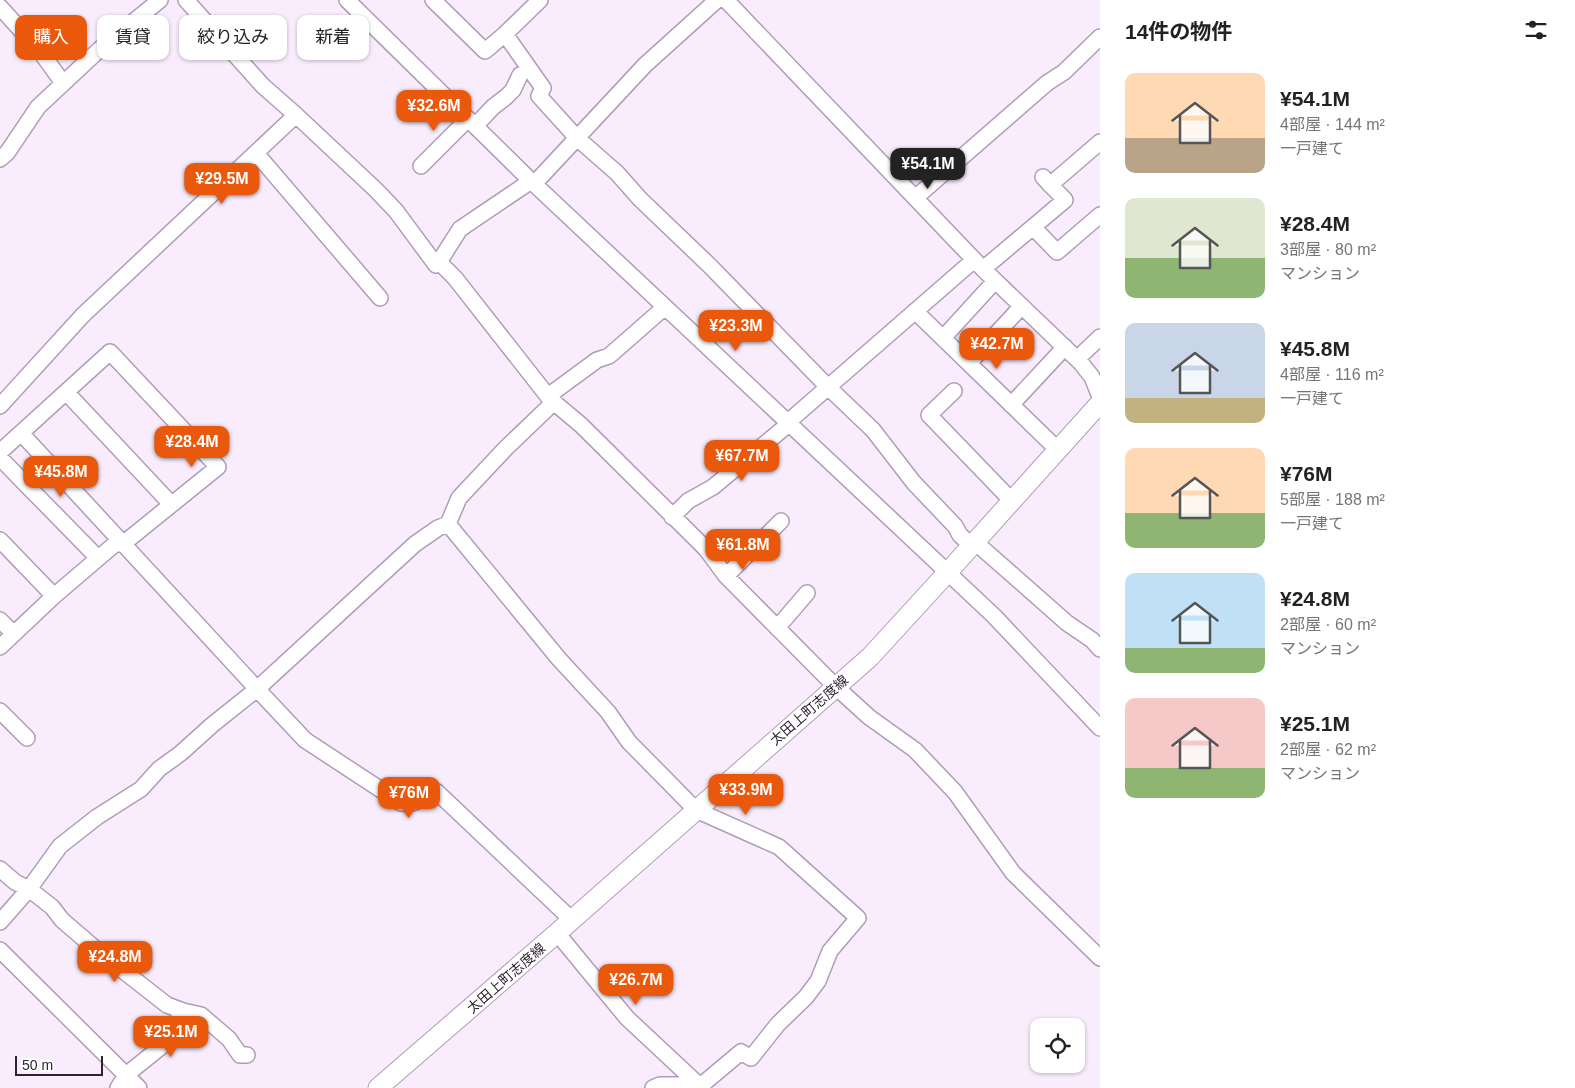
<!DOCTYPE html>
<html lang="ja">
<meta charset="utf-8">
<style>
:root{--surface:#fff;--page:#f2f2f2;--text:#222;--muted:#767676;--accent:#ea580c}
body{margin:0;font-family:Arial,"Noto Sans JP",sans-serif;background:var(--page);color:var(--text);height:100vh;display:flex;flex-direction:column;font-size:19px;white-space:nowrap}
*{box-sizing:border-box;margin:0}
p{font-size:16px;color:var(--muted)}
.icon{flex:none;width:28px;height:28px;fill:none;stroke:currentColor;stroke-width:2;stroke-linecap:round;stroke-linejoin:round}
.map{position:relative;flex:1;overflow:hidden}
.sheet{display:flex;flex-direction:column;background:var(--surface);width:475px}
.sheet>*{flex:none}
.banner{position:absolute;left:15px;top:15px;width:475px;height:45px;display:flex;gap:10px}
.tools{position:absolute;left:1030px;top:1018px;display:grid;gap:10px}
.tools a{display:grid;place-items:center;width:55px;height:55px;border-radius:10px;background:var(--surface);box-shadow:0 1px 4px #0004;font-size:25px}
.scale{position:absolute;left:15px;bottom:12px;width:88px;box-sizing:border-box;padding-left:5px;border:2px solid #2c242e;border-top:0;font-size:14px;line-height:18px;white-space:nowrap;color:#2c242e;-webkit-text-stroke:4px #fff;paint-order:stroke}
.price{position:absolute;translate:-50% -42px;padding:0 11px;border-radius:10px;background:var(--accent);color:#fff;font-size:16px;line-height:32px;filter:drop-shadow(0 1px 2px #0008)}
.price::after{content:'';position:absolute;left:50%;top:30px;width:15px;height:11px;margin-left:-8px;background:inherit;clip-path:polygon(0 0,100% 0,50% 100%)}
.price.selected{background:#222;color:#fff}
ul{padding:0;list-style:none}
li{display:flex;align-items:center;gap:15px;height:125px;padding:0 25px}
li span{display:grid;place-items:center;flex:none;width:140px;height:100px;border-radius:10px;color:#555}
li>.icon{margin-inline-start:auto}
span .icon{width:60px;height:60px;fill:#fffc;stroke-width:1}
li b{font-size:21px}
h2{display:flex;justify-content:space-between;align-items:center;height:60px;padding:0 25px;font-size:21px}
.chip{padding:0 18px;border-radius:10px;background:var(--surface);box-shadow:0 1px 4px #0004;font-size:18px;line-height:45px}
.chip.selected{background:var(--accent);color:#fff}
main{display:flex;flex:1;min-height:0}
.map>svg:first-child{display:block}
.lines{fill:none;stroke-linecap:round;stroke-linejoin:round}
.minor-casing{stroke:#b09cb6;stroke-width:18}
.major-casing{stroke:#b09cb6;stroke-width:21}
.minor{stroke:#fff;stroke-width:15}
.major{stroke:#fff;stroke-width:19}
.labels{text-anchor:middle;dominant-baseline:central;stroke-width:4;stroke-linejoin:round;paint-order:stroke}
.street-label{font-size:14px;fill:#2c242e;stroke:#fff}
</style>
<main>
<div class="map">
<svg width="1100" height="1088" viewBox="0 0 1100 1088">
<rect width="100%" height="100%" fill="#f9ecfd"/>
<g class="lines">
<defs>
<path id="minor" d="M347 0 531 181 994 616 1100 728
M433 0 485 51 505 34 540 0
M726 0 983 269 1081 363 1092 377 1100 397
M0 7 40 51 63 83
M505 34 543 88 539 96 577 138 617 173 640 199 710 266 828 387 873 430 914 483 955 526 960 535 972 546
M296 115 376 190 396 211 436 265
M475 126 493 107 506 97 513 90 520 75
M256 153 380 298
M0 159 7 153 38 107 100 49 160 0
M421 166 468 119
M531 181 460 229 439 262 455 278 550 399 581 425 706 549 726 576 836 687 869 717 915 750 955 792 1013 873 1100 958
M534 184 645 65 717 0
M1050 185 1100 142
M915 198 1047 83 1064 72 1100 37
M1033 227 1057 252 1100 215
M983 269 1065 200 1043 177
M915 311 1058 450
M943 338 995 281
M1077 359 1100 337
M969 363 1022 306
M954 391 929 415 1012 501
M66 392 171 504
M548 396 597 360 609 356 665 307
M554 402 506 448 459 498 448 524 438 528 415 544 257 689 305 740 401 803C415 805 420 800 430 790L437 792 572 920
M1011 405 1065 347
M0 406 83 315 296 115 263 86 186 0
M788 422 974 260
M0 452 110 352 218 467 124 543 115 544 54 596 0 647
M0 458 98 558
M672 517 688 501 713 487 790 423
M448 524 559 659 608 712 629 742 696 810 779 847 858 918 830 951 818 981 806 997 778 1024 751 1058 741 1052 698 1088
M0 540 54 596
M975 542 1067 623 1092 640 1100 649
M726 576 781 521
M0 620 13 633
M777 628 807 593
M0 711 27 738
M0 869 15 882 29 889 52 907 62 920 98 951 167 1005 183 1011 201 1015 229 1039 240 1055H247
M0 922 29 889 60 846 97 817 141 789 159 769 181 753 212 725 257 689 21 433
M557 933 627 1018 702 1088
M0 950 139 1088
M118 1088 126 1075 162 1046 183 1011
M653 1088 660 1085H689"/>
<path id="major" d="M378 1088 557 933 870 657 947 573 1100 403"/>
</defs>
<!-- minor casing -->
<use href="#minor" class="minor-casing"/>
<!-- major casing -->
<use href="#major" class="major-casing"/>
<!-- minor -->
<use href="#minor" class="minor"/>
<!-- major -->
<use href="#major" class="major"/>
</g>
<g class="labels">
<!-- street labels -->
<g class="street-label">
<text transform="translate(809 710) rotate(-41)">太田上町志度線</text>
<text transform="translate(506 978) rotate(-41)">太田上町志度線</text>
</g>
</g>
</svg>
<div class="tools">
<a><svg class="icon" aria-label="locate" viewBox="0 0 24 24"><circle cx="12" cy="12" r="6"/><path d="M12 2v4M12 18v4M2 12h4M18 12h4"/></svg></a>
</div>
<div class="scale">50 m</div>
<b class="price" style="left:434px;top:132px">¥32.6M</b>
<b class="price selected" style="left:928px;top:190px">¥54.1M</b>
<b class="price" style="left:222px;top:205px">¥29.5M</b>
<b class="price" style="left:736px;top:352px">¥23.3M</b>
<b class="price" style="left:997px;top:370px">¥42.7M</b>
<b class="price" style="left:192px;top:468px">¥28.4M</b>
<b class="price" style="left:742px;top:482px">¥67.7M</b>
<b class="price" style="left:61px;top:498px">¥45.8M</b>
<b class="price" style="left:743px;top:571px">¥61.8M</b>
<b class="price" style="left:746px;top:816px">¥33.9M</b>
<b class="price" style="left:409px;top:819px">¥76M</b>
<b class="price" style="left:115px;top:983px">¥24.8M</b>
<b class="price" style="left:636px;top:1006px">¥26.7M</b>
<b class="price" style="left:171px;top:1058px">¥25.1M</b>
<div class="banner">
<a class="chip selected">購入</a>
<a class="chip">賃貸</a>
<a class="chip">絞り込み</a>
<a class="chip">新着</a>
</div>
</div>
<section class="sheet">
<h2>14件の物件<svg class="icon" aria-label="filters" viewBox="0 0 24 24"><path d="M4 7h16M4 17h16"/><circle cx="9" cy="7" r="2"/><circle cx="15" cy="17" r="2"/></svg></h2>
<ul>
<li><span style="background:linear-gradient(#ffd9b3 65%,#b9a48a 0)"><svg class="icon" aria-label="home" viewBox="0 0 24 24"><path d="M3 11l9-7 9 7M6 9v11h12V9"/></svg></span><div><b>¥54.1M</b><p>4部屋 · 144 m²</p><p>一戸建て</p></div></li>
<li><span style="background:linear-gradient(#dfe7d0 60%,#8fb573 0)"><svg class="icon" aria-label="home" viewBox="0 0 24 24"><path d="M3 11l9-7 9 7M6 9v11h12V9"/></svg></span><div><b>¥28.4M</b><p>3部屋 · 80 m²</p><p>マンション</p></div></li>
<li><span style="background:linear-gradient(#c9d6e8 75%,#c2b280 0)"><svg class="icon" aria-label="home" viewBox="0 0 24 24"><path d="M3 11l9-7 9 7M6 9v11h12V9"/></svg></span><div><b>¥45.8M</b><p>4部屋 · 116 m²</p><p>一戸建て</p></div></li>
<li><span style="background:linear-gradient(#ffd9b3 65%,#8fb573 0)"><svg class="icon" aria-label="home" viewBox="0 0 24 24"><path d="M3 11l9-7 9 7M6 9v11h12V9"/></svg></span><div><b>¥76M</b><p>5部屋 · 188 m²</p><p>一戸建て</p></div></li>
<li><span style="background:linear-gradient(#bfe0f5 75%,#8fb573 0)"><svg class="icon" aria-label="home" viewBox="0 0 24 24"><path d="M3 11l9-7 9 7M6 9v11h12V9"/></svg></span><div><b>¥24.8M</b><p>2部屋 · 60 m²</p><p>マンション</p></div></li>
<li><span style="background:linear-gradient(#f6c9c9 70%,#8fb573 0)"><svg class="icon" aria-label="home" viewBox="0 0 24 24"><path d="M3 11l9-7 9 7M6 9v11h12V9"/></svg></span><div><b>¥25.1M</b><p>2部屋 · 62 m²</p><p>マンション</p></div></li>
</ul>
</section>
</main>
